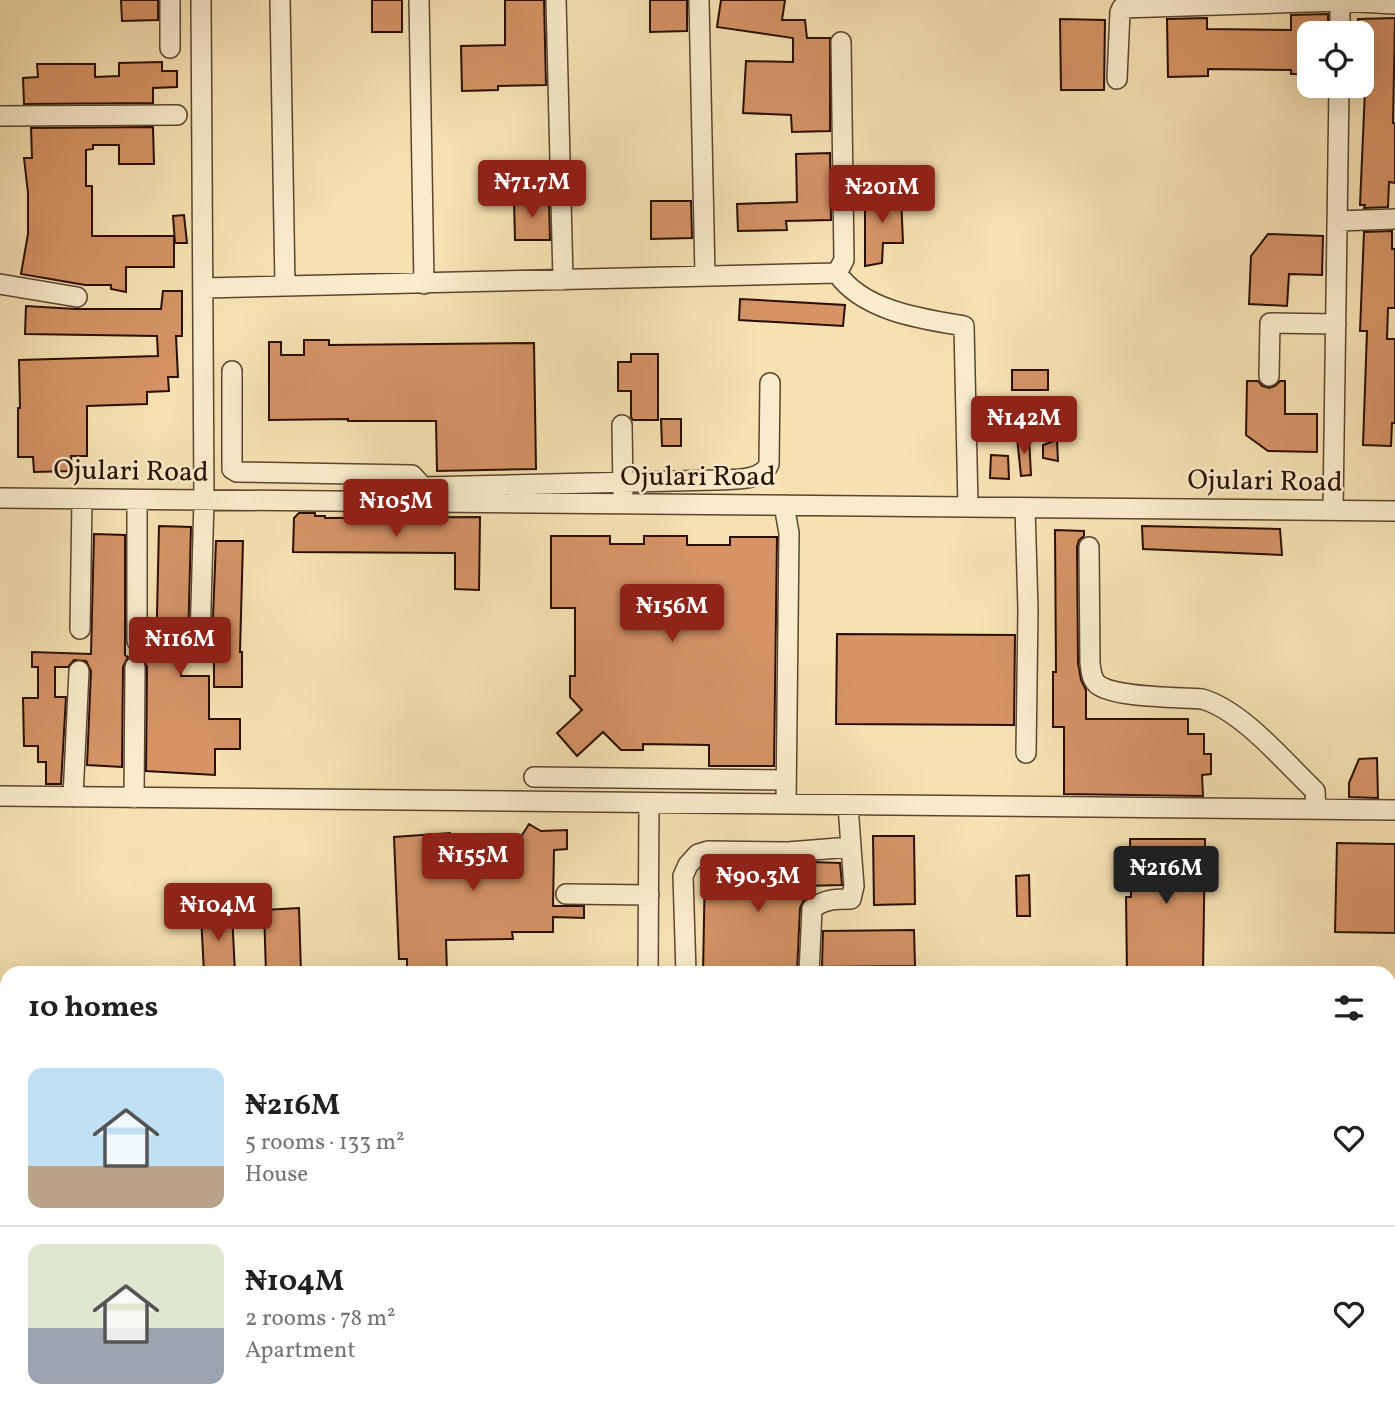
<!DOCTYPE html>
<meta charset="utf-8">
<style>
:root{--surface:#fff;--page:#f6f6f6;--text:#202124;--muted:#757577;--line:#e0e0e0;--accent:#8f2418}
body{margin:0;font-family:Vollkorn,serif;background:var(--page);color:var(--text);height:100vh;display:flex;flex-direction:column;font-size:26px;white-space:nowrap}
*{box-sizing:border-box;margin:0}
p{font-size:23px;color:var(--muted)}
.icon{flex:none;width:38px;height:38px;fill:none;stroke:currentColor;stroke-width:2;stroke-linecap:round;stroke-linejoin:round}
.map{position:relative;flex:1;overflow:hidden}
.sheet{position:absolute;left:0px;top:966px;width:1396px;height:450px;display:flex;flex-direction:column;background:var(--surface);border-radius:21px 21px 0 0;box-shadow:0 7px 28px #0002}
.sheet>*{flex:none}
.fabs{position:absolute;left:1297px;top:21px;display:grid;gap:14px}
.fabs a{display:grid;place-items:center;width:77px;height:77px;border-radius:14px;background:var(--surface);box-shadow:0 7px 28px #0002;font-size:35px}
.price{position:absolute;translate:-50% -60px;padding:0 16px;border-radius:7px;background:var(--accent);color:#fff;font-size:23px;line-height:46px;filter:drop-shadow(0 2px 4px #0008)}
.price::after{content:'';position:absolute;left:50%;top:42px;width:21px;height:16px;margin-left:-10px;background:inherit;clip-path:polygon(0 0,100% 0,50% 100%)}
.price.on{background:#222;color:#fff}
ul{padding:0;list-style:none}
li{display:flex;align-items:center;gap:21px;height:175px;padding:0 28px}
li+li{border-top:2px solid var(--line)}
li span{display:grid;place-items:center;flex:none;width:196px;height:140px;border-radius:14px;color:#555}
li>.icon{margin-inline-start:auto}
span .icon{width:84px;height:84px;fill:#fffc;stroke-width:1}
li b{font-size:30px}
h2{display:flex;justify-content:space-between;align-items:center;height:84px;padding:0 28px;font-size:30px}
.map>svg:first-child{display:block}
.lines{fill:none;stroke-linecap:round;stroke-linejoin:round}
.stream{stroke:#6f776a;stroke-width:4.5}
.building{fill:#d59366;stroke:#290f03;stroke-width:2}
.minor-casing{stroke:#5c442f;stroke-width:22}
.highway-casing{stroke:#290f03;stroke-width:31}
.minor{stroke:#f9eccd;stroke-width:19}
.highway{stroke:#ebc079;stroke-width:28}
.labels{text-anchor:middle;dominant-baseline:central;stroke-width:5;stroke-linejoin:round;paint-order:stroke}
.street-label{font-size:28px;fill:#290f03;stroke:#f9eccd}
</style>
<div class="map">
<svg width="1395" height="1415" viewBox="0 0 1395 1415">
<rect width="100%" height="100%" fill="#f6e1b2"/>
<filter id="stains"><feTurbulence type="fractalNoise" baseFrequency=".00286" numOctaves="4"/><feColorMatrix values="0 0 0 0 .2 0 0 0 0 .09 0 0 0 0 .02 0 0 0 .5 -.17"/></filter>
<radialGradient id="worn" r=".72"><stop offset=".6" stop-color="#630" stop-opacity="0"/><stop offset="1" stop-color="#630" stop-opacity=".3"/></radialGradient>
<g class="lines">
<!-- stream -->
<path class="stream" d="M1390 1009 1395 1008
M1390 1108 1395 1107"/>
</g>
<!-- building -->
<path class="building" d="M121 0H158V20L122 21Z
M372 0H402V32H372Z
M505 0H544L546 85 498 86V90L462 91 461 46 505 45Z
M650 0H687V31L650 32Z
M721 0H785L782 20H805L807 38H830V131L792 132 791 115 743 113 746 61 793 62V38L717 27Z
M1328 14V33H1309V74H1291V70L1208 69V76L1168 77 1167 19 1207 18V29L1291 30V15Z
M1395 18 1393 123H1395V183L1389 182 1388 207 1364 208 1365 205H1360L1365 90 1362 91V33H1358V19Z
M1060 19 1105 20 1104 90H1061Z
M162 62V71H177V87L153 88V103L24 104 23 78 38 77 37 64H95V77L119 76V63Z
M153 127 154 164H119V145H93V149L86 150V186H92V236H174V267H126V292L111 289V285H85L21 274 28 234V193L24 158H32L31 128Z
M830 153 831 220 786 221 787 230 738 231 737 204 797 202 796 154Z
M865 193 901 196 903 243H883L882 263 865 266Z
M549 199 550 240H515L514 200Z
M651 201H691L692 238 651 239Z
M184 215 187 243H175L173 216Z
M1392 231V249H1395V308H1388L1387 339H1395V423H1392L1391 446 1363 445 1367 331H1360L1364 232Z
M1268 234 1323 236 1322 275 1289 274 1287 306 1249 304 1251 256Z
M163 291H182V336H176L178 377H168L169 391 147 392V404L87 406V456H71L72 471 34 472 33 457H18V408H20L19 360 158 356 157 336 25 334 26 306 76 309H161Z
M740 299 845 305 843 326 739 320Z
M304 340H329V345L534 343 536 469 437 471 436 421H348V419L269 420V342H281V355H304Z
M631 354H658V420H633L631 417V391H618V362H631Z
M1012 370H1048V390H1012Z
M1247 381H1258L1262 386 1269 388 1275 386 1280 381H1285V414H1317V452L1268 451 1246 435Z
M661 419H681V446H662Z
M1017 437H1029L1031 475 1021 476Z
M1057 440 1058 461 1043 458V445Z
M991 455 1008 456 1009 479 990 478Z
M299 513H315V516H325V518L480 517 479 590 455 589V553L293 552 294 518Z
M159 526 191 527 188 643H182L181 676H209V719H240V749H215V775L146 771 147 667 142 657 156 658Z
M1142 526 1280 529 1282 555 1143 549Z
M1055 530 1084 531V536L1079 540 1077 547 1078 663 1081 680 1086 690V719H1188V734H1204V754H1211V774L1202 775 1203 796 1064 794V727H1053V672H1056Z
M94 534 125 535V655L128 657 123 667 122 767 87 765 91 671 86 661 74 660 68 667H55V697H66L61 784H46V762H38V746H24L23 698H38V667H32V652L91 654Z
M551 536H610V544H644V536H687V545H730V537H777L774 766H709V745L643 744V750H621L603 732 577 756 557 733 582 710 570 697V676H575V608H551Z
M216 541H243L240 652H242V687H214V644L212 643Z
M837 634 1015 635 1014 725 836 724Z
M1377 758 1378 798 1349 797V783L1359 759Z
M529 824 541 831 567 830V849L554 850 553 906H584V918L553 917V932H512L513 939 446 940 447 973H407V959H399L394 837 450 833V844L517 843Z
M873 836H914L915 904 874 905Z
M1130 839H1205L1203 973H1127L1126 897H1131Z
M1337 843 1395 844V933L1335 932Z
M812 862 840 863 842 885 804 886V900L800 908 797 973H703L705 865Z
M1029 875 1030 916H1017L1016 876Z
M299 908 301 973H266L264 910Z
M232 913 235 973H204L201 915Z
M914 930 915 966 822 967 823 931Z"/>
<g class="lines">
<defs>
<path id="minor" d="M170 0V48
M280 0 285 286
M419 0 424 284
M556 0 563 280
M699 0 705 275
M1340 1 1395 4
M1117 79 1120 12 1122 8 1340 1V33
M0 116 177 115
M1338 221 1395 219
M837 273 844 260 841 42
M0 284 77 297
M203 288 837 273C863 311 922 319 964 326L968 507
M232 371V469L237 472 412 475 423 487 715 480C731 479 762 482 769 464L770 383
M1269 376 1270 323 1336 324
M622 425 623 492
M0 498 1395 511
M784 505 789 533 786 804
M1025 508 1028 609 1026 753
M1333 510 1339 86
M1089 547 1090 663C1091 670 1091 678 1097 684 1113 698 1179 697 1202 699 1241 710 1282 759 1311 787L1315 791 1316 809
M80 629 82 499
M137 641V500
M200 641 204 500 201 0
M534 777 786 780
M0 796 1395 810
M73 797 79 671
M134 798 135 667
M566 894 649 895
M648 973 649 803
M686 973 683 876 688 865 698 854 708 851 788 852 851 847 848 805
M809 973 812 909C824 899 836 899 851 899L854 886 851 847
M0 1150 7 1188
M1390 1267 1395 1266
M0 1362 3 1393 1 1415
M994 1409V1415
M1205 1409V1415
M253 1415 293 1409
M336 1415V1409
M784 1415V1409"/>
<path id="highway" d="M1390 1043 1395 1042
M1390 1075H1395
M5 1181 7 1183
M0 1249 7 1244
M0 1275 7 1269
M0 1296 7 1295
M3 1393 7 1390"/>
</defs>
<!-- minor casing -->
<use href="#minor" class="minor-casing"/>
<!-- highway casing -->
<use href="#highway" class="highway-casing"/>
<!-- minor -->
<use href="#minor" class="minor"/>
<!-- highway -->
<use href="#highway" class="highway"/>
</g>
<g class="labels">
<!-- street labels -->
<g class="street-label">
<text transform="translate(131 472) rotate(1)">Ojulari Road</text>
<text x="698" y="477">Ojulari Road</text>
<text transform="translate(1265 482) rotate(1)">Ojulari Road</text>
</g>
</g>
<rect width="100%" height="100%" filter="url(#stains)"/>
<rect width="100%" height="100%" fill="url(#worn)"/>
</svg>
<div class="fabs">
<a><svg class="icon" aria-label="locate" viewBox="0 0 24 24"><circle cx="12" cy="12" r="6"/><path d="M12 2v4M12 18v4M2 12h4M18 12h4"/></svg></a>
</div>
<b class="price" style="left:532px;top:220px">₦71.7M</b>
<b class="price" style="left:882px;top:225px">₦201M</b>
<b class="price" style="left:1024px;top:456px">₦142M</b>
<b class="price" style="left:396px;top:539px">₦105M</b>
<b class="price" style="left:672px;top:644px">₦156M</b>
<b class="price" style="left:180px;top:677px">₦116M</b>
<b class="price" style="left:473px;top:893px">₦155M</b>
<b class="price on" style="left:1166px;top:906px">₦216M</b>
<b class="price" style="left:758px;top:914px">₦90.3M</b>
<b class="price" style="left:218px;top:943px">₦104M</b>
<section class="sheet">
<h2>10 homes<svg class="icon" aria-label="filters" viewBox="0 0 24 24"><path d="M4 7h16M4 17h16"/><circle cx="9" cy="7" r="2"/><circle cx="15" cy="17" r="2"/></svg></h2>
<ul>
<li><span style="background:linear-gradient(#bfe0f5 70%,#b9a48a 0)"><svg class="icon" aria-label="home" viewBox="0 0 24 24"><path d="M3 11l9-7 9 7M6 9v11h12V9"/></svg></span><div><b>₦216M</b><p>5 rooms · 133 m²</p><p>House</p></div><svg class="icon" aria-label="heart" viewBox="0 0 24 24"><path d="M12 20l-8-8c-3-5 5-10 8-4 3-6 11-1 8 4z"/></svg></li>
<li><span style="background:linear-gradient(#dfe7d0 60%,#9aa5b1 0)"><svg class="icon" aria-label="home" viewBox="0 0 24 24"><path d="M3 11l9-7 9 7M6 9v11h12V9"/></svg></span><div><b>₦104M</b><p>2 rooms · 78 m²</p><p>Apartment</p></div><svg class="icon" aria-label="heart" viewBox="0 0 24 24"><path d="M12 20l-8-8c-3-5 5-10 8-4 3-6 11-1 8 4z"/></svg></li>
</ul>
</section>
</div>
